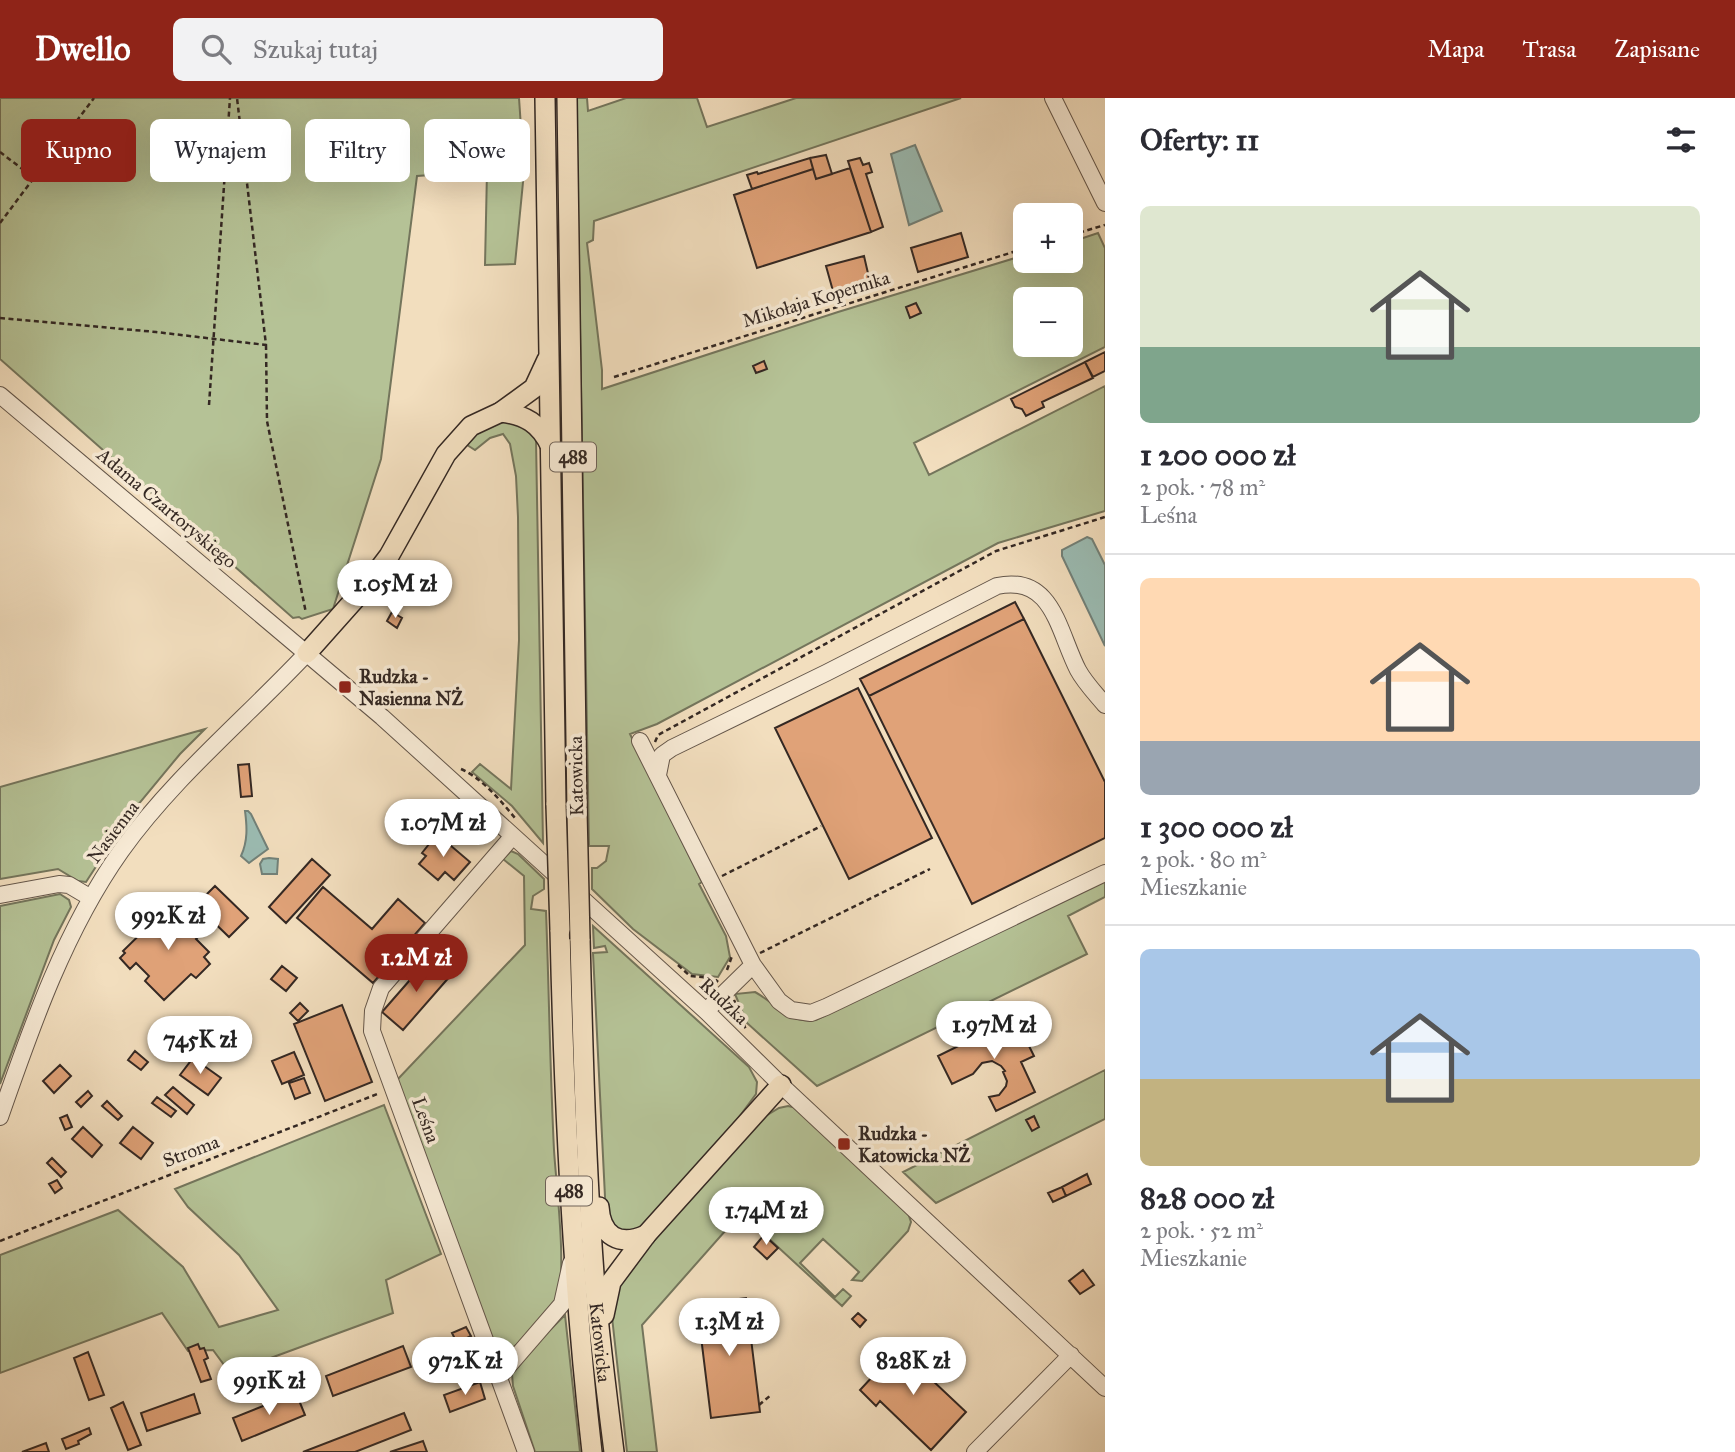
<!DOCTYPE html>
<html lang="pl">
<meta charset="utf-8">
<style>
:root{--surface:#fff;--page:#f2f2f3;--text:#2b2b33;--muted:#7c7c81;--line:#e1e1e2;--accent:#8f2418}
body{margin:0;font-family:"IM FELL Great Primer",serif;background:var(--page);color:var(--text);height:100vh;display:flex;flex-direction:column;font-size:26px;white-space:nowrap}
*{box-sizing:border-box;margin:0}
p{font-size:23px;color:var(--muted)}
.icon{flex:none;width:38px;height:38px;fill:none;stroke:currentColor;stroke-width:2;stroke-linecap:round;stroke-linejoin:round}
.map{position:relative;flex:1;overflow:hidden}
.sheet{display:flex;flex-direction:column;background:var(--surface);width:630px}
.sheet>*{flex:none}
.top-card{position:absolute;left:21px;top:21px;width:665px;height:63px;display:flex;gap:14px}
.fabs{position:absolute;left:1013px;top:105px;display:grid;gap:14px}
.fabs a{display:grid;place-items:center;width:70px;height:70px;border-radius:10px;background:var(--surface);box-shadow:0 7px 28px #0002;font-size:35px}
.price{position:absolute;translate:-50% -60px;padding:0 16px;border-radius:24px;background:#fff;color:#222;font-size:23px;line-height:46px;filter:drop-shadow(0 2px 4px #0008)}
.price::after{content:'';position:absolute;left:50%;top:42px;width:21px;height:16px;margin-left:-10px;background:inherit;clip-path:polygon(0 0,100% 0,50% 100%)}
.price.selected{background:var(--accent);color:#fff}
ul{padding:0;list-style:none}
li{display:grid;align-content:center;gap:14px;height:371px;padding:0 35px}
li+li{border-top:2px solid var(--line)}
li span{display:grid;place-items:center;height:217px;border-radius:10px;color:#555}
li>.icon{margin-inline-start:auto}
span .icon{width:126px;height:126px;fill:#fffc;stroke-width:1}
li b{font-size:30px}
h2{display:flex;justify-content:space-between;align-items:center;height:84px;padding:0 35px;font-size:30px}
.pill{padding:0 24px;border-radius:10px;background:var(--surface);box-shadow:0 7px 28px #0002;font-size:24px;line-height:63px}
.pill.selected{background:var(--accent);color:#fff}
header{display:flex;align-items:center;gap:42px;box-sizing:border-box;height:98px;padding:0 35px;background:var(--accent);color:#fff}
header strong{font-size:33px}
nav{display:flex;gap:38px;margin-inline-start:auto;font-size:24px}
.search{width:490px;height:63px;background:var(--page);display:flex;align-items:center;gap:18px;box-sizing:border-box;padding:0 24px;border-radius:10px;color:var(--muted);font-size:26px}
main{display:flex;flex:1;min-height:0}
.map>svg:first-child{display:block}
.green{fill:#b5c296;stroke:#74755c;stroke-width:2;fill-rule:evenodd}
.water{fill:#9bbcb3;stroke:#728179;stroke-width:2}
.building{fill:#e0a278;stroke:#342823;stroke-width:2}
.lines{fill:none;stroke-linecap:round;stroke-linejoin:round}
.minor-casing{stroke:#64564a;stroke-width:18}
.major-casing{stroke:#342823;stroke-width:22}
.path{stroke:#342823;stroke-width:2.5;stroke-dasharray:5 3.5;stroke-linecap:butt}
.minor{stroke:#f7ead5;stroke-width:16}
.major{stroke:#f2debe;stroke-width:19}
.major-bridge-casing{stroke:#342823;stroke-width:22;stroke-linecap:butt}
.major-bridge{stroke:#f2debe;stroke-width:19}
.poi-dot{fill:#8f2418;stroke:#f7ead5;stroke-width:2.5}
.labels{text-anchor:middle;dominant-baseline:central;stroke-width:7;stroke-linejoin:round;paint-order:stroke}
.shield{fill:#f7ead5;stroke:#6e6258;stroke-width:2}
.shield-label{font-size:18px;font-weight:bold;fill:#342823}
.street-label{font-size:19px;fill:#342823;stroke:#f7ead5}
.poi-label{font-size:19px;font-weight:bold;fill:#342823;stroke:#f7ead5;text-anchor:start}
</style>
<header>
<strong>Dwello</strong>
<div class="search"><svg class="icon" aria-label="search" viewBox="0 0 24 24"><circle cx="10" cy="10" r="6"/><path d="M15 15l6 6"/></svg>Szukaj tutaj</div>
<nav><a>Mapa</a><a>Trasa</a><a>Zapisane</a></nav>
</header>
<main>
<div class="map">
<svg width="1105" height="1354" viewBox="0 0 1105 1354">
<rect width="100%" height="100%" fill="#f2debe"/>
<filter id="stains"><feTurbulence type="fractalNoise" baseFrequency=".00286" numOctaves="4"/><feColorMatrix values="0 0 0 0 .2 0 0 0 0 .09 0 0 0 0 .02 0 0 0 .5 -.17"/></filter>
<radialGradient id="worn" r=".72"><stop offset=".6" stop-color="#630" stop-opacity="0"/><stop offset="1" stop-color="#630" stop-opacity=".3"/></radialGradient>
<!-- green -->
<path class="green" d="M0 0H519L524 74 515 166 485 167 487 73 417 78 381 361 333 511 302 521 299 519 293 520 0 261Z
M576 0H587L588 13 626 0H697L707 29 796 0H961L594 123 593 142 587 145 602 272V291L838 214 1025 157 1026 163H1071V144L1098 135 1105 150V249L914 345 929 377 1105 288V413L998 445 657 626 630 636 702 784 699 786 726 838 730 859 718 879 692 876 633 831 592 791V770H597L606 763 609 748H589ZM1026 201H1071V247H1026Z
M509 320 533 333 536 342 543 745 512 708 472 674 480 666 511 691 519 542 518 419 516 378 510 346 503 336 490 340 475 352 464 345 478 333Z
M205 631 180 656 94 760 99 764 86 784 78 783 58 771 0 781V689Z
M511 753 518 756 544 781V791L533 798 531 811 546 813C549 892 550 972 554 1052 556 1086 568 1178 556 1205 550 1218 511 1256 498 1257L397 982 525 847 524 778 503 761Z
M1105 783V799L1068 818 1087 856 817 988 747 925 735 896 755 894C777 906 788 926 816 922L1006 827Z
M60 796 69 802 71 809 54 842 0 986V808Z
M593 828 749 969 757 984 756 996 725 1038 637 1133 619 1135 606 1119 593 855 607 854 605 848 594 850Z
M1105 972V1021L936 1105 903 1074Z
M384 1007 441 1156 386 1182 393 1215 230 1275 213 1252 188 1253 162 1215 0 1275V1157L118 1112 183 1169 219 1229 278 1212 239 1157 188 1109 175 1091Z
M788 1008 797 1010 908 1115 911 1124 908 1133 862 1183 852 1182 859 1174 823 1141 800 1165 835 1199 843 1191 851 1198 842 1208 741 1115 642 1227 657 1354H627L610 1201 618 1180 759 1022 779 1010Z
M565 1217 580 1354H535L513 1288 512 1276 531 1251Z"/>
<!-- water -->
<path class="water" d="M915 47 942 113 909 127 891 56Z
M1087 439 1092 441 1105 467V548L1062 458V452Z
M245 713H248L251 716 268 751 249 765 241 758C248 743 247 728 245 713Z
M269 760 278 761 277 776H262L260 766 263 761Z"/>
<!-- building -->
<path class="building" d="M826 57 832 76 816 81 810 60Z
M810 60 813 71 752 91 747 77 757 74 758 76Z
M860 60 863 67 869 65 872 74 866 76 883 129 871 134 848 63Z
M850 70 871 134 757 170 734 97 813 71 816 81Z
M961 135 968 159 918 174 911 150Z
M864 158 870 184 833 193 826 168Z
M916 205 921 215 910 220 906 209Z
M1105 254V273L1093 279 1085 264Z
M764 263 767 271 756 275 753 268Z
M1085 264 1093 280 1042 304 1044 309 1026 318 1022 311 1015 309 1011 301Z
M1015 504 1024 521 869 598 860 581Z
M392 514 402 520 397 530 387 523Z
M1024 521 1105 684V740L972 806 869 598Z
M858 590 932 740 849 781 775 630Z
M249 666 252 698 241 699 238 667Z
M437 736 470 764 454 782 445 774 438 782 419 766 426 758 422 755Z
M312 761 330 777 286 825 269 809Z
M215 788 248 820 229 839 196 807Z
M323 789 372 831 398 801 425 825 373 885 297 820Z
M170 807 175 811 179 808 184 812 180 817 200 837 196 841 209 854 204 859 210 866 196 880 191 876 164 902 145 883 149 878 136 865 130 871 120 860 125 855 123 853Z
M430 859 451 877 403 932 382 914Z
M282 868 297 880 286 893 271 881Z
M300 905 308 913 298 923 290 915Z
M342 907 372 984 325 1003 294 926Z
M1015 920 1034 958 1021 964 1035 994 996 1013 989 999 999 997 1006 988 1007 983 1003 974 1005 973 1001 968 992 963 982 965 973 976 952 986 938 958Z
M135 953 148 964 141 972 128 962Z
M294 954 304 977 282 986 272 963Z
M193 960 221 980 208 997 180 977Z
M60 967 71 978 54 995 43 983Z
M304 980 310 995 295 1001 289 985Z
M173 989 194 1007 187 1016 165 997Z
M88 993 92 998 81 1009 76 1004Z
M157 999 176 1013 171 1019 152 1005Z
M107 1003 122 1018 118 1022 102 1008Z
M67 1017 72 1029 65 1032 60 1020Z
M1034 1018 1039 1029 1032 1033 1026 1022Z
M83 1029 102 1047 92 1059 72 1041Z
M133 1029 153 1045 141 1061 120 1045Z
M52 1060 66 1074 61 1079 47 1065Z
M1087 1076 1091 1086 1066 1098 1062 1089Z
M57 1082 62 1090 55 1095 49 1086Z
M1062 1089 1066 1098 1053 1104 1048 1095Z
M764 1137 778 1150 767 1161 754 1149Z
M1083 1172 1094 1187 1080 1196 1069 1183Z
M746 1200 760 1314 711 1320 697 1206Z
M858 1215 866 1222 860 1229 852 1221Z
M466 1229 471 1238 457 1245 452 1235Z
M198 1246 200 1251 204 1250 208 1260 204 1262 211 1281 201 1284 188 1250Z
M403 1248 411 1269 333 1298 326 1278Z
M460 1252 466 1269 453 1274 447 1256Z
M908 1253 924 1256 915 1266 966 1314 931 1352 880 1303 876 1308 860 1292 874 1277 869 1272 873 1267 886 1258Z
M88 1254 104 1297 89 1302 74 1260Z
M480 1284 485 1301 450 1314 444 1297Z
M296 1295 305 1317 242 1343 233 1320Z
M194 1296 200 1315 147 1333 141 1315Z
M123 1304 141 1347 128 1352 111 1310Z
M404 1315 411 1332 355 1354H303Z
M89 1330 91 1336 78 1343 79 1346 66 1351 62 1341Z
M423 1343 427 1354H390Z
M46 1345 49 1354H22Z"/>
<g class="lines">
<defs>
<path id="minor" d="M1053 0 1105 105
M0 297 382 619 708 915 781 987 1105 1290
M640 643 753 867 779 903 791 912 811 915 826 909 1105 775
M658 677 662 657 672 650 826 575 997 488C1053 476 1058 533 1078 572 1085 585 1096 596 1105 607
M512 739 381 890 373 913 372 933 526 1354
M0 797 59 786 69 787 91 800
M706 913 753 867
M0 1019C32 927 65 832 121 753 174 679 245 621 307 555
M499 1279 562 1206 571 1165
M975 1354 1071 1257"/>
<g id="major">
<path d="M545 0 556 707"/>
<path d="M567 0 577 713"/>
<path d="M501 314C525 317 540 325 551 349"/>
<path d="M307 555 364 491 389 458 446 356 471 328 501 314 534 290 547 262"/>
<path d="M560 832C564 1006 572 1180 592 1354"/>
<path id="s1" d="M580 841C583 957 586 1073 595 1189 600 1244 607 1299 614 1354"/>
<path d="M599 1109C601 1138 619 1149 646 1137"/>
<path d="M604 1217 611 1184 646 1137 781 987"/>
</g>
</defs>
<!-- minor casing -->
<use href="#minor" class="minor-casing"/>
<!-- major casing -->
<use href="#major" class="major-casing"/>
<!-- path -->
<path class="path" d="M0 54 34 80
M0 125 94 0
M1071 137 1105 127
M0 220 156 234 266 247 237 0
M266 247 267 323 306 515
M614 279 1026 150
M209 307 230 0
M655 644 658 637 996 453 1105 419
M461 671C483 681 500 702 515 720
M722 778 821 728
M760 855 930 771
M678 867 690 878 714 880 718 884
M727 872 732 858
M734 902 746 932
M0 1143 380 995
M759 1307 771 1297"/>
<!-- minor -->
<use href="#minor" class="minor"/>
<!-- major -->
<use href="#major" class="major"/>
<defs>
<path id="major-bridge" d="M556 707 560 832
M577 713 580 841"/>
</defs>
<!-- major-bridge casing -->
<use href="#major-bridge" class="major-bridge-casing"/>
<!-- major-bridge -->
<use href="#major-bridge" class="major-bridge"/>
</g>
<!-- markers -->
<g class="poi-dot">
<rect x="338" y="582" width="14" height="14" rx="3.5"/>
<rect x="837" y="1039" width="14" height="14" rx="3.5"/>
</g>
<g class="labels">
<!-- shield labels -->
<g class="shield">
<rect x="550" y="344.5" width="46" height="29" rx="5"/>
<rect x="546" y="1078.5" width="46" height="29" rx="5"/>
</g>
<g class="shield-label">
<text x="573" y="359">488</text>
<text x="569" y="1093">488</text>
</g>
<!-- street labels -->
<g class="street-label">
<text transform="translate(816 201) rotate(-17)">Mikołaja Kopernika</text>
<text transform="translate(167 410) rotate(40)">Adama Czartoryskiego</text>
<text transform="translate(576 678) rotate(-91)">Katowicka</text>
<text transform="translate(113 734) rotate(-53)">Nasienna</text>
<text transform="translate(724 903) rotate(43)">Rudzka</text>
<text transform="translate(426 1022) rotate(70)">Leśna</text>
<text transform="translate(191 1053) rotate(-21)">Stroma</text>
<text stroke="none"><textPath href="#s1" startOffset="404">Katowicka</textPath></text>
</g>
<!-- poi labels -->
<g class="poi-label">
<text x="359" y="578">Rudzka -<tspan x="359" dy="22">Nasienna NŻ</tspan></text>
<text x="858" y="1035">Rudzka -<tspan x="858" dy="22">Katowicka NŻ</tspan></text>
</g>
</g>
<rect width="100%" height="100%" filter="url(#stains)"/>
<rect width="100%" height="100%" fill="url(#worn)"/>
</svg>
<div class="fabs">
<a>+</a>
<a>−</a>
</div>
<b class="price" style="left:395px;top:522px">1.05M zł</b>
<b class="price" style="left:443px;top:761px">1.07M zł</b>
<b class="price" style="left:168px;top:854px">992K zł</b>
<b class="price selected" style="left:416px;top:896px">1.2M zł</b>
<b class="price" style="left:994px;top:963px">1.97M zł</b>
<b class="price" style="left:200px;top:978px">745K zł</b>
<b class="price" style="left:766px;top:1149px">1.74M zł</b>
<b class="price" style="left:729px;top:1260px">1.3M zł</b>
<b class="price" style="left:465px;top:1299px">972K zł</b>
<b class="price" style="left:913px;top:1299px">828K zł</b>
<b class="price" style="left:269px;top:1319px">991K zł</b>
<div class="top-card">
<a class="pill selected">Kupno</a>
<a class="pill">Wynajem</a>
<a class="pill">Filtry</a>
<a class="pill">Nowe</a>
</div>
</div>
<section class="sheet">
<h2>Oferty: 11<svg class="icon" aria-label="filters" viewBox="0 0 24 24"><path d="M4 7h16M4 17h16"/><circle cx="9" cy="7" r="2"/><circle cx="15" cy="17" r="2"/></svg></h2>
<ul>
<li><span style="background:linear-gradient(#dfe7d0 65%,#7fa58c 0)"><svg class="icon" aria-label="home" viewBox="0 0 24 24"><path d="M3 11l9-7 9 7M6 9v11h12V9"/></svg></span><div><b>1 200 000 zł</b><p>2 pok. · 78 m²</p><p>Leśna</p></div></li>
<li><span style="background:linear-gradient(#ffd9b3 75%,#9aa5b1 0)"><svg class="icon" aria-label="home" viewBox="0 0 24 24"><path d="M3 11l9-7 9 7M6 9v11h12V9"/></svg></span><div><b>1 300 000 zł</b><p>2 pok. · 80 m²</p><p>Mieszkanie</p></div></li>
<li><span style="background:linear-gradient(#a9c7e8 60%,#c2b280 0)"><svg class="icon" aria-label="home" viewBox="0 0 24 24"><path d="M3 11l9-7 9 7M6 9v11h12V9"/></svg></span><div><b>828 000 zł</b><p>2 pok. · 52 m²</p><p>Mieszkanie</p></div></li>
</ul>
</section>
</main>
